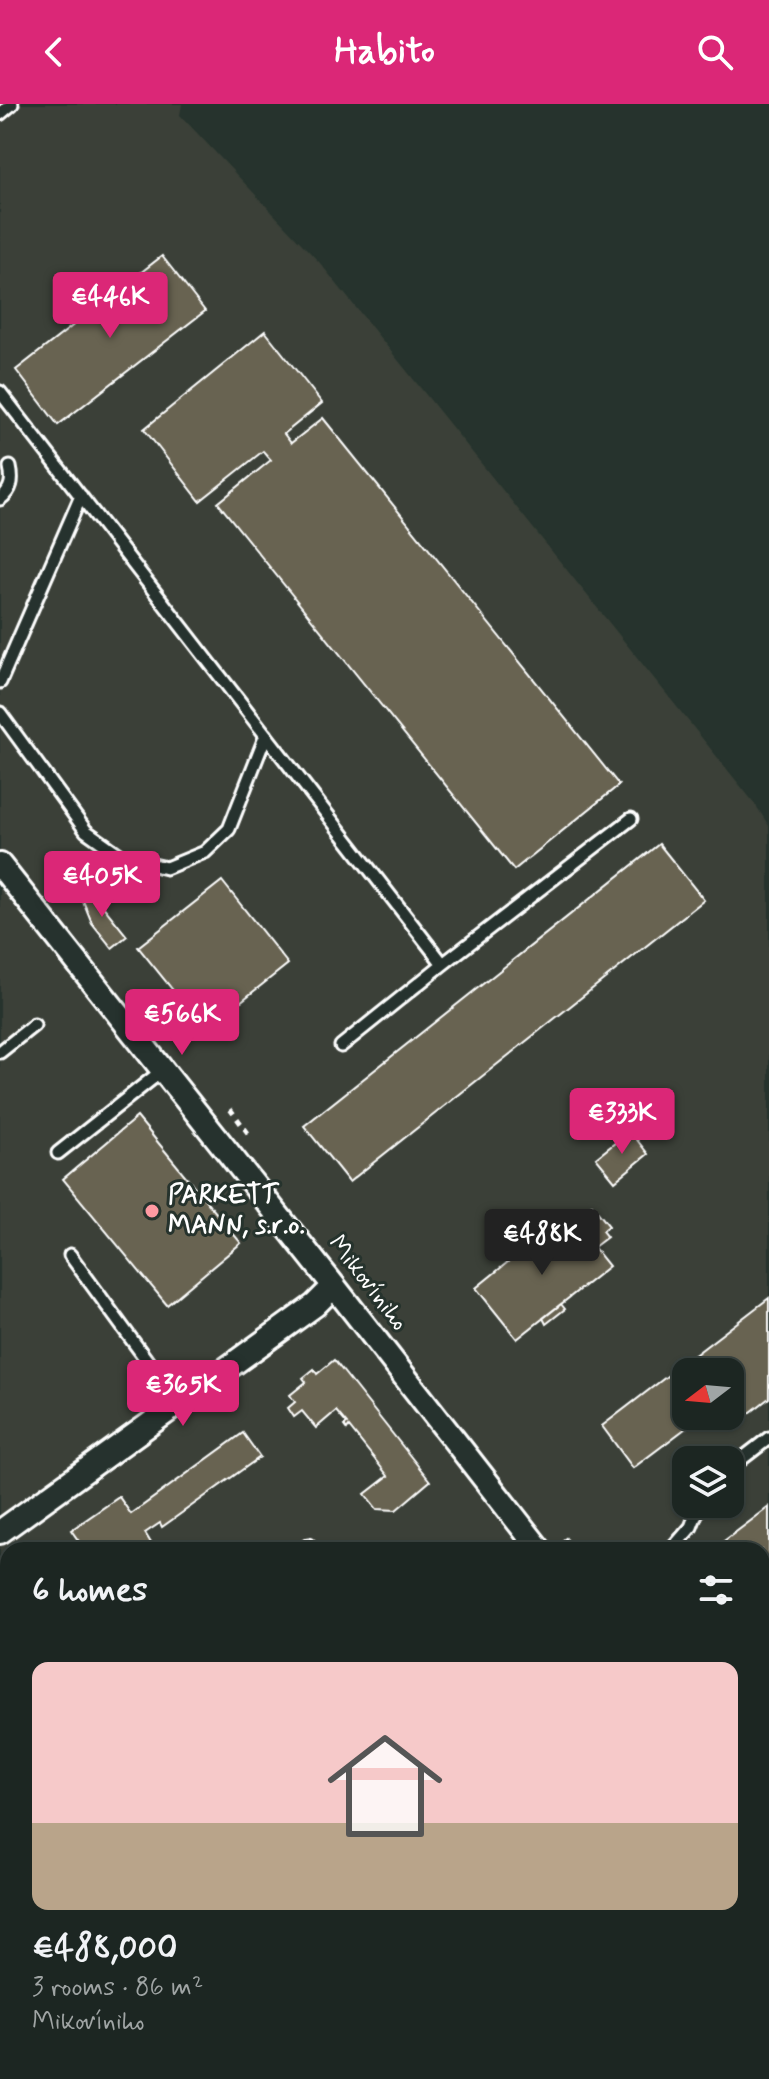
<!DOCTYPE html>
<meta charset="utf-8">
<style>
:root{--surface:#1c2622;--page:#29322f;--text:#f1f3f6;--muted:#a0a5a5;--line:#3a4340;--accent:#db2777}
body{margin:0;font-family:Mynerve,sans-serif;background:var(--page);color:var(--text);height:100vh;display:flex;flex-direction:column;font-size:30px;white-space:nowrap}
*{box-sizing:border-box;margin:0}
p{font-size:26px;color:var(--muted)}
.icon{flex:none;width:44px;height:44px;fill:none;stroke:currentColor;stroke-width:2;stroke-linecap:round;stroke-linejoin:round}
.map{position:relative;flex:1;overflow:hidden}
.side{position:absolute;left:0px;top:1438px;width:770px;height:538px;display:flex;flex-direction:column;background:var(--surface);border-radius:24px 24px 0 0;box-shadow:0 2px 6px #0004,0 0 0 2px var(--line)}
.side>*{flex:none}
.needle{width:52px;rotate:254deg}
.tools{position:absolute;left:672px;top:1254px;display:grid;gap:16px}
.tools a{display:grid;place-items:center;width:72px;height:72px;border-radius:16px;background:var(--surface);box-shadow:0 2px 6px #0004,0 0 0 2px var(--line);font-size:40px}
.price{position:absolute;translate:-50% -68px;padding:0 18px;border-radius:8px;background:var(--accent);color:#fff;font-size:26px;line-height:52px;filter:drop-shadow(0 2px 4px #0008)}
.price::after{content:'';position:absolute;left:50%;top:48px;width:24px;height:18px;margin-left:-12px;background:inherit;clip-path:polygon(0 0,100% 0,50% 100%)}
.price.selected{background:#222;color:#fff}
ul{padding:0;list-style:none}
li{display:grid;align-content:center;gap:16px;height:424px;padding:0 32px}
li span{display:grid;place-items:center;height:248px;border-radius:16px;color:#555}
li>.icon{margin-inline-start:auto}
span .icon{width:144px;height:144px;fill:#fffc;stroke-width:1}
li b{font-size:34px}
h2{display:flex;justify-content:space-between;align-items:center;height:96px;padding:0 32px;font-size:34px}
header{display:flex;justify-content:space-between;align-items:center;height:104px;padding:0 32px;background:var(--accent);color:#fff;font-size:36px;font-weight:700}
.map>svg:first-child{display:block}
.built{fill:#3a4138;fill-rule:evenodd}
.green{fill:#4d6e58;stroke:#a6b6ac;stroke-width:2}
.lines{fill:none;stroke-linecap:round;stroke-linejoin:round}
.river{stroke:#516b76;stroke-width:52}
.building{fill:#686351;stroke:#fff;stroke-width:2}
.service-casing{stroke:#fff;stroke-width:17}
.minor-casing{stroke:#fff;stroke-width:28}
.path{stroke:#fff;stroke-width:5;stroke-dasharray:6 6;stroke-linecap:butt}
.service{stroke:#26332d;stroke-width:11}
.minor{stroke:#26332d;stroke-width:22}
.poi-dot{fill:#ff9aa2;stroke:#26332d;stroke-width:3}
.labels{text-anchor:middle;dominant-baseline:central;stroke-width:6;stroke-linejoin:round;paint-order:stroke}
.poi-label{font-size:26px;font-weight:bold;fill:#fff;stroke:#26332d;text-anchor:start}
.street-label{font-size:26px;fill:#fff;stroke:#26332d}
</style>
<header><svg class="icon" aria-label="back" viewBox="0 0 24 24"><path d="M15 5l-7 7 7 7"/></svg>Habito<svg class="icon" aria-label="search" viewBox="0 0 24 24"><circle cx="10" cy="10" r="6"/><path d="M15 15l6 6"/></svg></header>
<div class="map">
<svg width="769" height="1975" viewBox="0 0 769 1975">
<rect width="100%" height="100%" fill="#26332d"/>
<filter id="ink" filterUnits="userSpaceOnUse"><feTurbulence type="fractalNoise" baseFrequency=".0125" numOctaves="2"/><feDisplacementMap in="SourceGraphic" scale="16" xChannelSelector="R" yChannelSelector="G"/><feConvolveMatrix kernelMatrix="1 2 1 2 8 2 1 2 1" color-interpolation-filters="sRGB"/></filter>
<g filter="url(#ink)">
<!-- built -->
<path class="built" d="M0 0H182L180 11 320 159 755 700 769 722V1790L762 1795V1446H8V1968H400L385 1975H0ZM686 1268H730V1312H686ZM686 1356H730V1400H686Z"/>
<!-- green -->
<path class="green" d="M762 1775 769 1784V1923L762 1927Z
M249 1968H674L659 1975H236Z"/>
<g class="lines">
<!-- river -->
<path class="river" d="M762 1866 769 1863
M530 1975 545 1968"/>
</g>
<!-- building -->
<path class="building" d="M162 152 205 207 58 321 16 266Z
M265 227 322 299 284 330 291 339 323 314 619 681 514 766 218 399 271 356 263 347 200 397 144 325Z
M659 740 704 796 349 1078 304 1022Z
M222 777 288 860 205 926 138 843Z
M86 781 127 832 112 844 92 819 79 787Z
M137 1013 241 1139 167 1201 63 1075Z
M630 1027 648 1050 615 1077 596 1054Z
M592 1101 609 1122 602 1127 607 1133 594 1143 580 1127 591 1118 583 1108Z
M583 1108 591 1118 580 1127 573 1117Z
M567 1110 609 1162 517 1235 476 1184Z
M769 1194V1294L742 1315 730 1299V1268H686V1312H702L633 1364 602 1322Z
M561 1200 565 1205 546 1220 543 1214Z
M334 1256 430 1377 396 1406 377 1405 365 1390 388 1372 349 1323 347 1326 344 1322 347 1320 336 1307 316 1324 302 1307 294 1313 288 1304 295 1298 290 1291 306 1278 303 1274 314 1265 317 1270Z
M243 1329 260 1353 162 1423 160 1419 145 1429 151 1439 141 1446H85L71 1426 119 1393 131 1410Z
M769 1403V1480L762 1485V1446H712Z
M8 1471V1550L0 1556V1478Z
M8 1691V1788L0 1778V1698Z
M0 1950 8 1960V1968H14L20 1975H0Z"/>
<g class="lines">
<defs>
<path id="service" d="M0 10 12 0
M0 288 443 860
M0 395C12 386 13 376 10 363
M0 578 81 392
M0 609 86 727 124 754 166 764 205 748 229 725 266 631
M341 942 443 860 631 715
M0 948 34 921
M58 1049 163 966
M70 1151 178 1299
M730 1364 769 1334
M302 1446 309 1441
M671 1446 691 1423 700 1400
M762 1598H769
M0 1676 8 1670
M116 1975 130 1968"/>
<path id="minor" d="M0 761 334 1182 540 1446
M0 1428 315 1201 334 1182
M762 1724 769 1733"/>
</defs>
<!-- service casing -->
<use href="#service" class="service-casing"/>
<!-- minor casing -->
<use href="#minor" class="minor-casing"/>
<!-- path -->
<path class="path" d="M230 1005 248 1029
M564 1434 573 1446
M762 1684 769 1693
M762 1804 769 1800
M762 1947 769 1944
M411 1975 426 1968
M704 1975 718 1968"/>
<!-- service -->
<use href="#service" class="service"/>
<!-- minor -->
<use href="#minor" class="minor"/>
</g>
</g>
<!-- markers -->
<circle class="poi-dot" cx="152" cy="1107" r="8"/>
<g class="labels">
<!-- poi labels -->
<g class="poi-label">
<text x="168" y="1092">PARKETT<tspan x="168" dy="30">MANN, s.r.o.</tspan></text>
</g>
<!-- street labels -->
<g class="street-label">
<text transform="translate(368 1179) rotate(52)">Mikovíniho</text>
</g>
</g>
</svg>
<div class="tools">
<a><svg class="needle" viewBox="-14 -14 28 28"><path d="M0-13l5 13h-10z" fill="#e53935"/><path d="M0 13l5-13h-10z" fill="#a0a5a5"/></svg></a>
<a><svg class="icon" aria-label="layers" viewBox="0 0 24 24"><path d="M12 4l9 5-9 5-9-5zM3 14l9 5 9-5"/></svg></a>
</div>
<b class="price" style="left:110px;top:236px">€446K</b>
<b class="price" style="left:102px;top:815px">€405K</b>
<b class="price" style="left:182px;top:953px">€566K</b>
<b class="price" style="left:622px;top:1052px">€333K</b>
<b class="price selected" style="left:542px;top:1173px">€488K</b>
<b class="price" style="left:183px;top:1324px">€365K</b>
<section class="side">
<h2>6 homes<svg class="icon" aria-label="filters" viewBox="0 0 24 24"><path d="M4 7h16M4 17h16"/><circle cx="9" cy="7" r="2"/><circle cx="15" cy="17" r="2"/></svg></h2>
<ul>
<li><span style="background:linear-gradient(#f6c9c9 65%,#b9a48a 0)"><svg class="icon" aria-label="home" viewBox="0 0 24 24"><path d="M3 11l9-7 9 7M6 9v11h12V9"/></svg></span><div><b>€488,000</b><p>3 rooms · 86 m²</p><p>Mikovíniho</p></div></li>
</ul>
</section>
</div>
